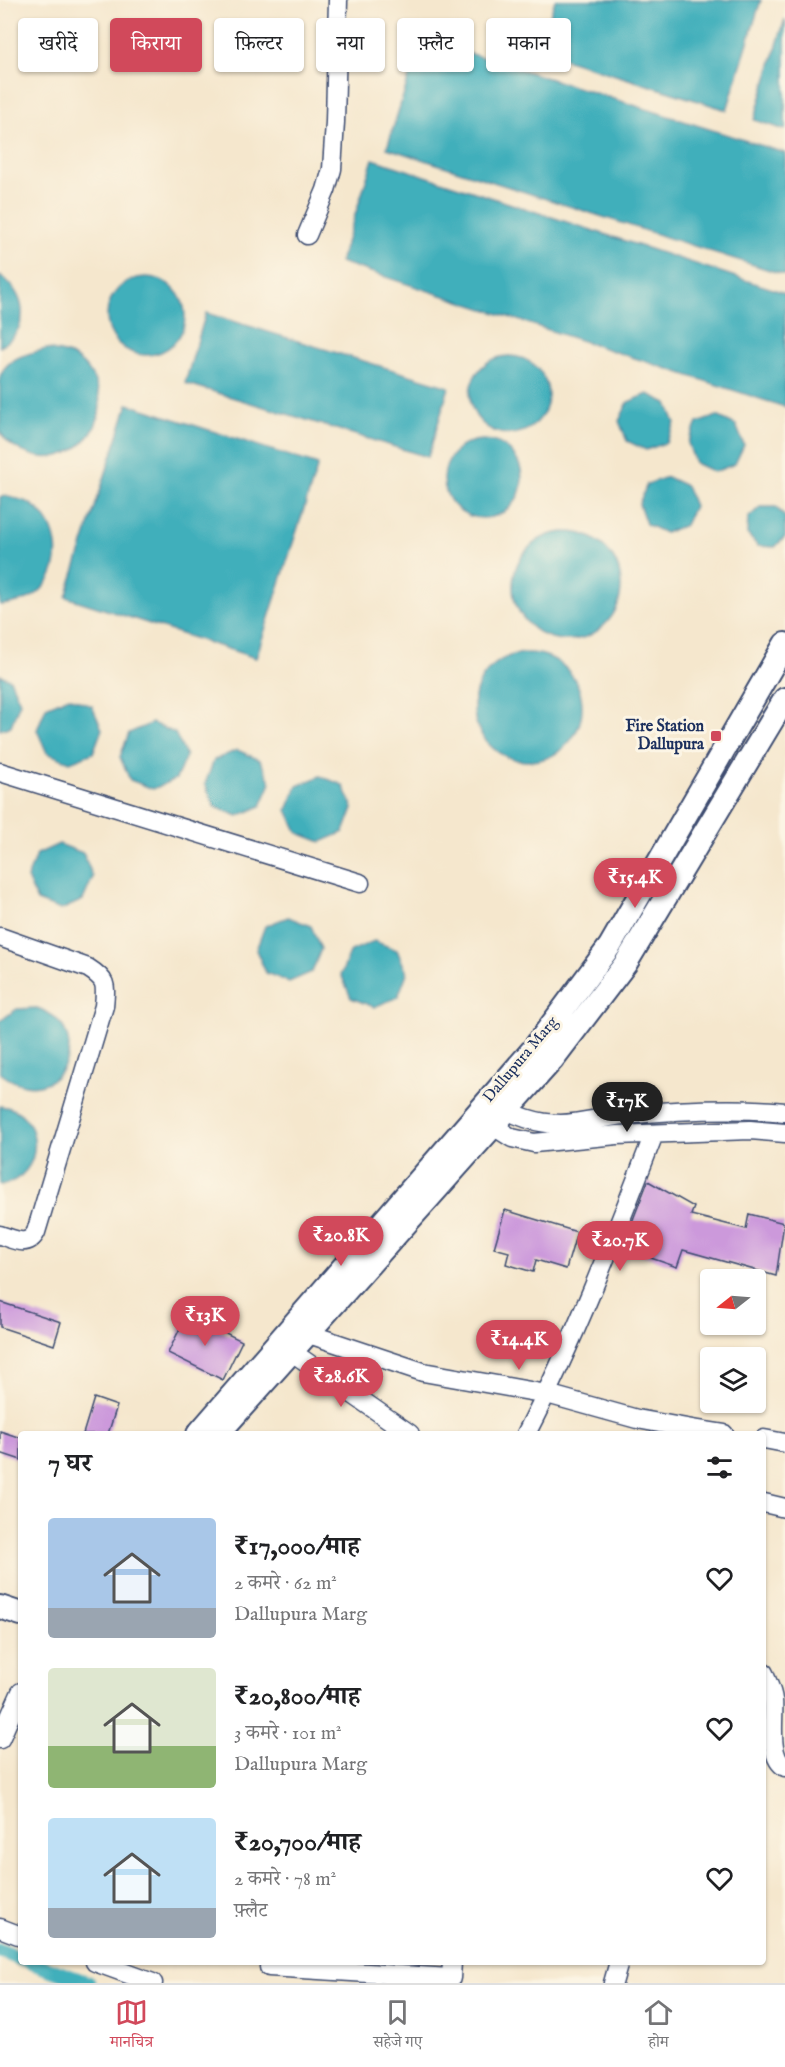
<!DOCTYPE html>
<html lang="hi">
<meta charset="utf-8">
<style>
:root{--surface:#fff;--page:#f2f2f2;--text:#202124;--muted:#757577;--line:#e0e0e0;--accent:#d1495b}
body{margin:0;font-family:"IM FELL English","Noto Serif Devanagari",serif;background:var(--page);color:var(--text);height:100vh;display:flex;flex-direction:column;font-size:22px;white-space:nowrap}
*{box-sizing:border-box;margin:0}
p{font-size:20px;color:var(--muted)}
.icon{flex:none;width:33px;height:33px;fill:none;stroke:currentColor;stroke-width:2;stroke-linecap:round;stroke-linejoin:round}
.map{position:relative;flex:1;overflow:hidden}
.drawer{position:absolute;left:18px;top:1431px;width:748px;height:534px;display:flex;flex-direction:column;background:var(--surface);border-radius:6px;box-shadow:0 2px 4px #0004}
.drawer>*{flex:none}
.guide{position:absolute;left:18px;top:18px;width:750px;height:54px;display:flex;gap:12px}
.needle{width:39px;rotate:253deg}
.fabs{position:absolute;left:700px;top:1269px;display:grid;gap:12px}
.fabs a{display:grid;place-items:center;width:66px;height:66px;border-radius:6px;background:var(--surface);box-shadow:0 2px 4px #0004;font-size:30px}
.price{position:absolute;translate:-50% -51px;padding:0 14px;border-radius:21px;background:var(--accent);color:#fff;font-size:20px;line-height:39px;filter:drop-shadow(0 2px 3px #0008)}
.price::after{content:'';position:absolute;left:50%;top:36px;width:18px;height:14px;margin-left:-9px;background:inherit;clip-path:polygon(0 0,100% 0,50% 100%)}
.price.selected{background:#222;color:#fff}
ul{padding:0;list-style:none}
li{display:flex;align-items:center;gap:18px;height:150px;padding:0 30px}
li span{display:grid;place-items:center;flex:none;width:168px;height:120px;border-radius:6px;color:#555}
li>.icon{margin-inline-start:auto}
span .icon{width:72px;height:72px;fill:#fffc;stroke-width:1}
li b{font-size:26px}
h2{display:flex;justify-content:space-between;align-items:center;height:72px;padding:0 30px;font-size:26px}
.pill{padding:0 21px;border-radius:6px;background:var(--surface);box-shadow:0 2px 4px #0004;font-size:21px;line-height:54px}
.pill.selected{background:var(--accent);color:#fff}
.menu{display:flex;justify-content:space-around;align-items:center;height:84px;border-top:2px solid var(--line);background:var(--surface);font-size:16px;color:var(--muted)}
.menu a{display:grid;justify-items:center;gap:3px}
.menu .selected{color:var(--accent)}
.map>svg:first-child{display:block}
.water{fill:#40afbb;stroke:#2e6f8c;stroke-width:1.5}
.lines{fill:none;stroke-linecap:round;stroke-linejoin:round}
.canal{stroke:#40afbb;stroke-width:15}
.building{fill:#cc99db}
.minor-casing{stroke:#3c4b6f;stroke-width:21}
.major-casing{stroke:#3c4b6f;stroke-width:26}
.minor{stroke:#fff;stroke-width:18}
.major{stroke:#fff;stroke-width:22}
.poi-dot{fill:#d1495b;stroke:#fcf5e5;stroke-width:2}
.labels{text-anchor:middle;dominant-baseline:central;stroke-width:6;stroke-linejoin:round;paint-order:stroke}
.poi-label{font-size:16px;font-weight:bold;fill:#1b2f5e;stroke:#fcf5e5;text-anchor:end}
.street-label{font-size:16px;fill:#1b2f5e;stroke:#fcf5e5}
</style>
<div class="map">
<svg width="785" height="1983" viewBox="0 0 785 1983">
<rect width="100%" height="100%" fill="#fcf5e5"/>
<filter id="ink" filterUnits="userSpaceOnUse"><feTurbulence type="fractalNoise" baseFrequency=".0167" numOctaves="2"/><feDisplacementMap in="SourceGraphic" scale="12" xChannelSelector="R" yChannelSelector="G"/><feConvolveMatrix kernelMatrix="1 2 1 2 8 2 1 2 1" color-interpolation-filters="sRGB"/></filter>
<filter id="wash" filterUnits="userSpaceOnUse"><feTurbulence type="fractalNoise" baseFrequency=".008" numOctaves="4" result="noise"/><feDisplacementMap in="SourceGraphic" scale="24" xChannelSelector="R" yChannelSelector="G"/><feGaussianBlur stdDeviation="1.35" result="paint"/><feColorMatrix in="noise" values="0 0 0 0 0 0 0 0 0 0 0 0 0 0 0 0 0 1.4 0 .05"/><feComposite in="paint" operator="in"/></filter>
<g filter="url(#wash)">
<rect width="100%" height="100%" fill="#f5e7cd"/>
<!-- water -->
<path class="water" d="M555 0H761L727 110 539 51Z
M785 19V130L754 120Z
M421 38 785 153V275L387 148Z
M373 159 785 293V407L340 262Z
M0 276C28 295 31 329 0 347Z
M107 316a39 39 0 1 1 78 0a39 39 0 1 1-78 0Z
M206 313 449 387 428 457 185 383Z
M47 349C54 351 63 352 70 355 98 368 109 408 91 433 73 459 41 465 15 447 9 443 2 437 0 430 0 422 0 411 0 402 0 395 0 386 0 379 3 358 30 353 47 349Z
M470 395a39 39 0 1 1 78 0a39 39 0 1 1-78 0Z
M648 394 667 403 675 423 666 443 646 450 627 441 619 421 628 402Z
M128 404 318 465 256 658 66 597Z
M717 416 736 425 744 445 735 464 714 472 695 463 688 443 697 423Z
M444 479a39 39 0 1 1 78 0a39 39 0 1 1-78 0Z
M667 477 686 486 694 506 685 525 665 533 646 524 639 504 647 484Z
M5 496C12 498 21 499 27 502 59 519 67 565 41 590 30 601 16 603 2 605H0V497Z
M760 507H776L785 517V537L775 547 758 546 747 534 748 518Z
M513 586a54 54 0 1 1 108 0a54 54 0 1 1-108 0Z
M474 707a54 54 0 1 1 108 0a54 54 0 1 1-108 0Z
M0 675 10 679 20 702 11 726 0 730Z
M69 697 92 706 102 729 93 753 70 762 47 753 37 730 46 707Z
M152 723 175 733 186 756 176 779 153 789 130 780 120 757 129 733Z
M237 750 260 760 271 783 261 806 238 816 215 807 205 784 214 760Z
M320 776 343 785 353 808 344 832 321 842 298 833 287 810 297 786Z
M59 844 83 853 93 877 83 900 61 910 37 901 27 878 37 854Z
M288 917 311 926 321 949 312 972 289 982 266 973 256 950 265 926Z
M374 941 397 950 407 973 398 997 374 1007 351 998 341 974 351 951Z
M37 1008C101 1030 58 1118 0 1073V1021L17 1009Z
M0 1106C45 1109 47 1178 0 1185Z"/>
<g class="lines">
<!-- canal -->
<path class="canal" d="M0 1951 21 1959
M30 1962 88 1983"/>
</g>
<g id="blocks">
<!-- building -->
<path class="building" d="M648 1181 694 1207 691 1215 746 1229 749 1214 784 1223 776 1276 683 1250 677 1267 622 1248Z
M505 1210 577 1232 566 1269 536 1260 533 1272 506 1264 509 1252 494 1248Z
M0 1302 61 1322 54 1345 0 1327Z
M187 1314 242 1341 223 1380 168 1353Z
M94 1398 117 1406 108 1434H83Z
M0 1431 21 1438V1460L0 1453Z"/>
</g>
</g>
<g filter="url(#ink)">
<use href="#blocks" fill-opacity="0" stroke="#3c4b6f" stroke-width="1.5"/>
<g class="lines">
<defs>
<path id="minor" d="M307 235 326 190 332 169 335 122 338 0
M0 772 360 883
M0 937 88 968C107 980 106 984 104 1006L36 1232C28 1248 13 1239 0 1235
M496 1103C514 1116 538 1124 561 1124 582 1123 603 1117 624 1115 677 1110 732 1107 785 1112
M482 1119 512 1138 534 1143 617 1135 750 1130 785 1133
M309 1334 423 1372 547 1394 637 1419 698 1430V1434
M292 1352 410 1434
M698 1430 724 1434
M526 1434C576 1337 615 1235 654 1134
M764 1439 785 1443
M764 1503 785 1508
M764 1673C767 1682 772 1690 773 1700 775 1718 767 1757 785 1767
M0 1739 21 1692
M0 1928 21 1936
M95 1962 153 1983
M269 1967 451 1978 452 1962
M613 1983 619 1962"/>
<path id="major" d="M226 1425 552 1060 626 963 785 699
M198 1434 535 1047 610 946 785 644
M0 1607 21 1614"/>
</defs>
<!-- minor casing -->
<use href="#minor" class="minor-casing"/>
<!-- major casing -->
<use href="#major" class="major-casing"/>
<!-- minor -->
<use href="#minor" class="minor"/>
<!-- major -->
<use href="#major" class="major"/>
</g>
</g>
<!-- markers -->
<rect class="poi-dot" x="710" y="730" width="12" height="12" rx="3"/>
<g class="labels">
<!-- poi labels -->
<g class="poi-label">
<text x="704" y="727">Fire Station<tspan x="704" dy="18">Dallupura</tspan></text>
</g>
<!-- street labels -->
<g class="street-label">
<text transform="translate(521 1060) rotate(-50)">Dallupura Marg</text>
</g>
</g>
</svg>
<div class="fabs">
<a><svg class="needle" viewBox="-14 -14 28 28"><path d="M0-13l5 13h-10z" fill="#e53935"/><path d="M0 13l5-13h-10z" fill="#757577"/></svg></a>
<a><svg class="icon" aria-label="layers" viewBox="0 0 24 24"><path d="M12 4l9 5-9 5-9-5zM3 14l9 5 9-5"/></svg></a>
</div>
<b class="price" style="left:635px;top:909px">₹15.4K</b>
<b class="price selected" style="left:627px;top:1133px">₹17K</b>
<b class="price" style="left:341px;top:1267px">₹20.8K</b>
<b class="price" style="left:620px;top:1272px">₹20.7K</b>
<b class="price" style="left:205px;top:1347px">₹13K</b>
<b class="price" style="left:519px;top:1371px">₹14.4K</b>
<b class="price" style="left:341px;top:1408px">₹28.6K</b>
<div class="guide">
<a class="pill">खरीदें</a>
<a class="pill selected">किराया</a>
<a class="pill">फ़िल्टर</a>
<a class="pill">नया</a>
<a class="pill">फ़्लैट</a>
<a class="pill">मकान</a>
</div>
<section class="drawer">
<h2>7 घर<svg class="icon" aria-label="filters" viewBox="0 0 24 24"><path d="M4 7h16M4 17h16"/><circle cx="9" cy="7" r="2"/><circle cx="15" cy="17" r="2"/></svg></h2>
<ul>
<li><span style="background:linear-gradient(#a9c7e8 75%,#9aa5b1 0)"><svg class="icon" aria-label="home" viewBox="0 0 24 24"><path d="M3 11l9-7 9 7M6 9v11h12V9"/></svg></span><div><b>₹17,000/माह</b><p>2 कमरे · 62 m²</p><p>Dallupura Marg</p></div><svg class="icon" aria-label="heart" viewBox="0 0 24 24"><path d="M12 20l-8-8c-3-5 5-10 8-4 3-6 11-1 8 4z"/></svg></li>
<li><span style="background:linear-gradient(#dfe7d0 65%,#8fb573 0)"><svg class="icon" aria-label="home" viewBox="0 0 24 24"><path d="M3 11l9-7 9 7M6 9v11h12V9"/></svg></span><div><b>₹20,800/माह</b><p>3 कमरे · 101 m²</p><p>Dallupura Marg</p></div><svg class="icon" aria-label="heart" viewBox="0 0 24 24"><path d="M12 20l-8-8c-3-5 5-10 8-4 3-6 11-1 8 4z"/></svg></li>
<li><span style="background:linear-gradient(#bfe0f5 75%,#9aa5b1 0)"><svg class="icon" aria-label="home" viewBox="0 0 24 24"><path d="M3 11l9-7 9 7M6 9v11h12V9"/></svg></span><div><b>₹20,700/माह</b><p>2 कमरे · 78 m²</p><p>फ़्लैट</p></div><svg class="icon" aria-label="heart" viewBox="0 0 24 24"><path d="M12 20l-8-8c-3-5 5-10 8-4 3-6 11-1 8 4z"/></svg></li>
</ul>
</section>
</div>
<nav class="menu">
<a class="selected"><svg class="icon" aria-label="map" viewBox="0 0 24 24"><path d="M3 6l6-2 6 2 6-2v14l-6 2-6-2-6 2zM9 4v14M15 6v14"/></svg>मानचित्र</a>
<a><svg class="icon" aria-label="saved" viewBox="0 0 24 24"><path d="M7 4h10v16l-5-4-5 4z"/></svg>सहेजे गए</a>
<a><svg class="icon" aria-label="home" viewBox="0 0 24 24"><path d="M3 11l9-7 9 7M6 9v11h12V9"/></svg>होम</a>
</nav>
